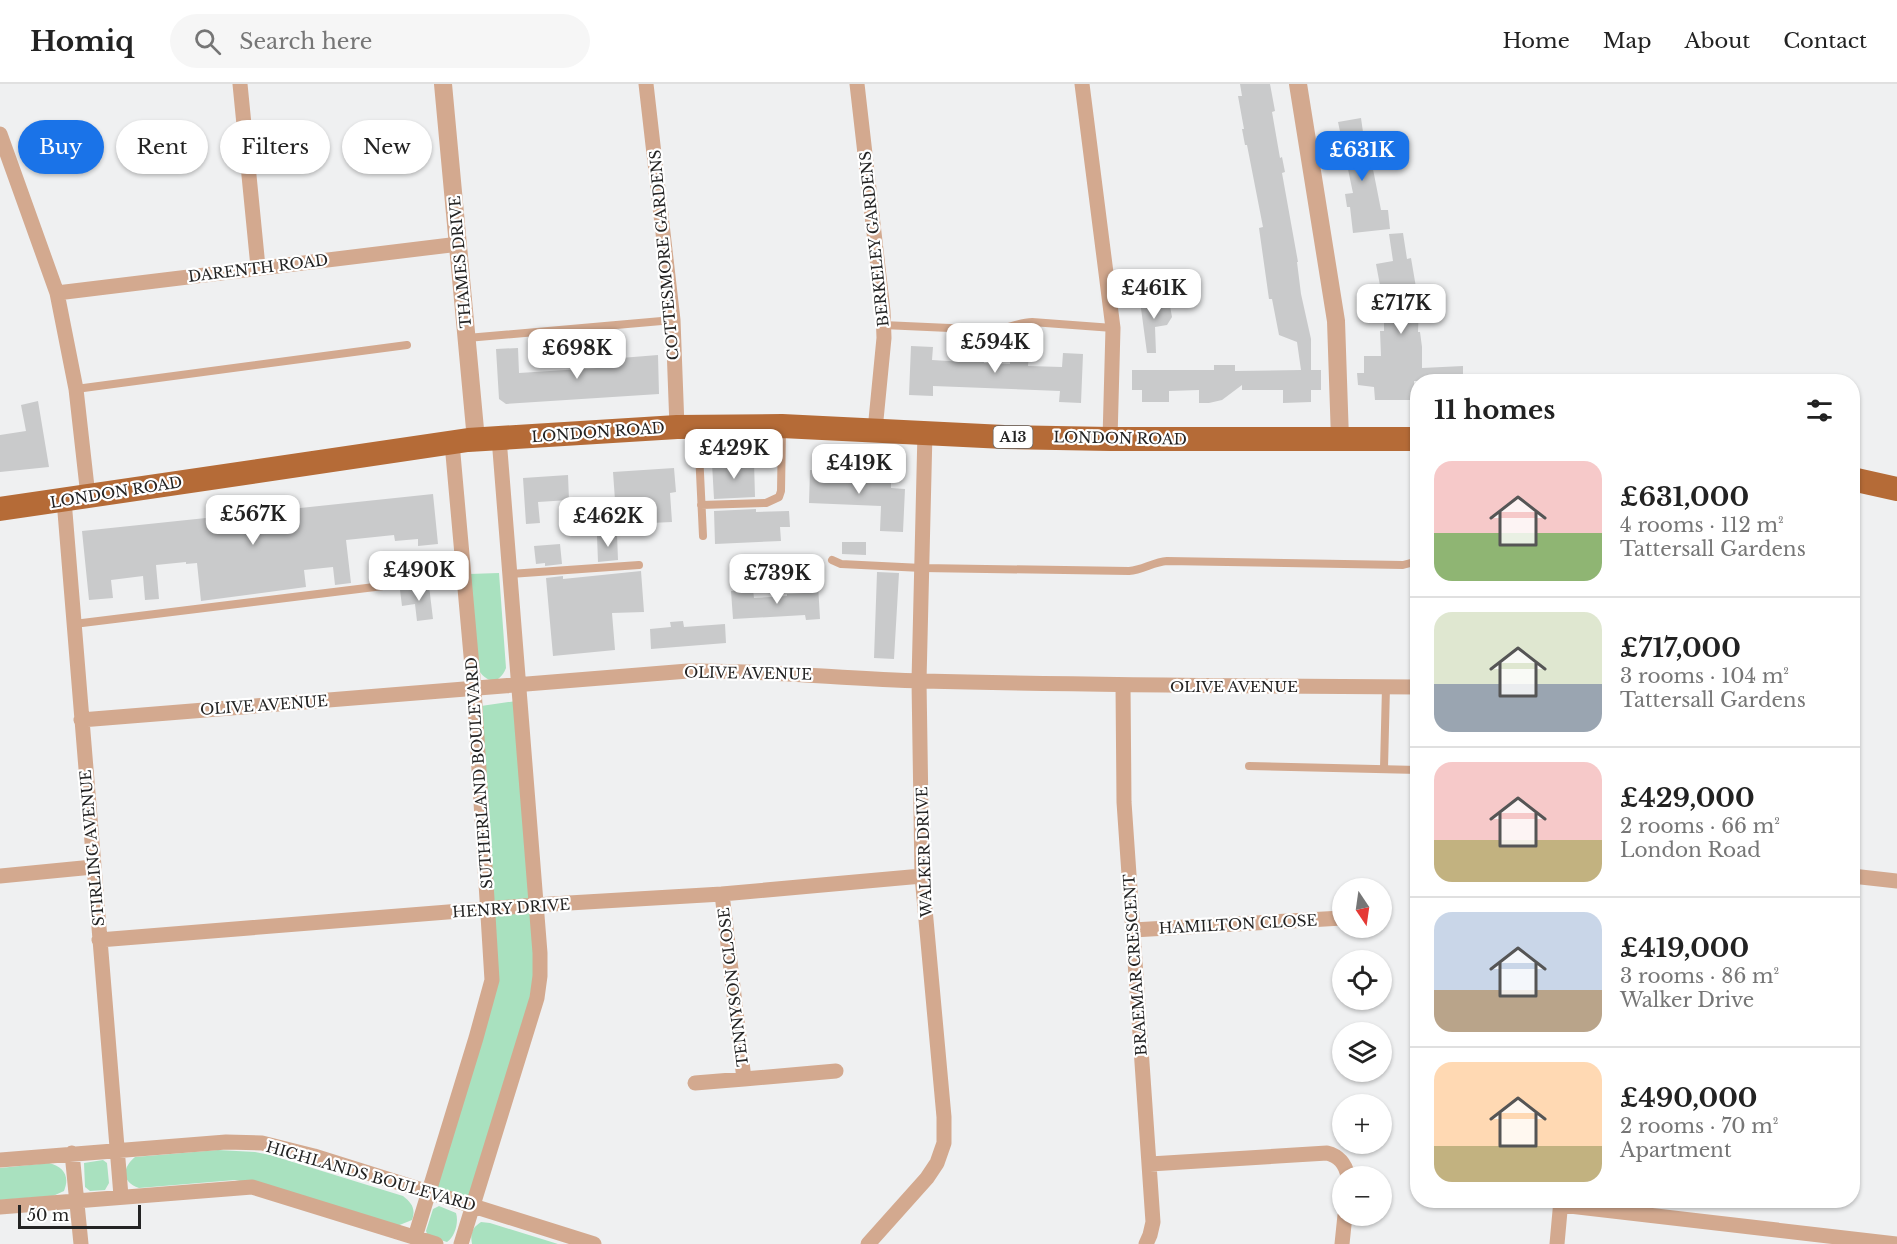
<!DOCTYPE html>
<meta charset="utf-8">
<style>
:root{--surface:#fff;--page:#f6f6f6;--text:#222;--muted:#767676;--line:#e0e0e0;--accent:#1a73e8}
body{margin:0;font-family:"Libre Baskerville",serif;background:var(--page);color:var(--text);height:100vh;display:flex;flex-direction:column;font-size:22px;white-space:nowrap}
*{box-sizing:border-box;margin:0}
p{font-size:20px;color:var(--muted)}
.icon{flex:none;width:33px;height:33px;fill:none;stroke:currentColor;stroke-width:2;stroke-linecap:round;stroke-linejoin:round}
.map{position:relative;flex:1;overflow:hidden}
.side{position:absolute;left:1410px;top:290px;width:450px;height:834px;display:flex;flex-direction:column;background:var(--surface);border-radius:24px;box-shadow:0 2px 4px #0004}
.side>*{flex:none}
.guide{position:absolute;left:18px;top:36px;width:570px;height:54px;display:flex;gap:12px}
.needle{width:39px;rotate:167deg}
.buttons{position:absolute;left:1332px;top:794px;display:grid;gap:12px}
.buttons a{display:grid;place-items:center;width:60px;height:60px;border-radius:50%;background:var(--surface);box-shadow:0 2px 4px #0004;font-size:30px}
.scale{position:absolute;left:18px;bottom:15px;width:123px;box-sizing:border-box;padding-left:6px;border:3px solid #232323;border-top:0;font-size:16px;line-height:21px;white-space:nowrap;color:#232323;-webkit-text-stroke:4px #fff;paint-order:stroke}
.price{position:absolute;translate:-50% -51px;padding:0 14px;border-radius:12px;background:#fff;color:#222;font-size:20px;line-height:39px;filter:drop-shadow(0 2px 3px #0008)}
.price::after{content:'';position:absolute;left:50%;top:36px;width:18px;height:14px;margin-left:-9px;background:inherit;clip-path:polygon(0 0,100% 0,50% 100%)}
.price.on{background:var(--accent);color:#fff}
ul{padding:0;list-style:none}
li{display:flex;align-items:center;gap:18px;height:150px;padding:0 24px}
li+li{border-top:2px solid var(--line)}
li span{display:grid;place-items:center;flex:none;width:168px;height:120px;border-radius:18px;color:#555}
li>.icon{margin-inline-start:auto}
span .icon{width:72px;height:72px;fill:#fffc;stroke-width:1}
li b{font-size:26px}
h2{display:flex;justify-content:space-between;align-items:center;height:72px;padding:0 24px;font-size:26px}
.pill{padding:0 21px;border-radius:27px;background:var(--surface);box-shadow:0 2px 4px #0004;font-size:21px;line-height:54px}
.pill.on{background:var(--accent);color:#fff}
header{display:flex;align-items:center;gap:36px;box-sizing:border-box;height:84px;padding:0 30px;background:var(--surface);border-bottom:2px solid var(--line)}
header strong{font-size:28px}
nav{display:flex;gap:33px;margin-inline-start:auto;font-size:21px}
.search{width:420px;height:54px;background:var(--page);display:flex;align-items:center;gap:15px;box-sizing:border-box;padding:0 21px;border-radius:33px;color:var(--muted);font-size:22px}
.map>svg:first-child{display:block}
.green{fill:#a9e1bf}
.building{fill:#c9cacb}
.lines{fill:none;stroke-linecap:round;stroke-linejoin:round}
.service{stroke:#d3a98f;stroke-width:8}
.minor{stroke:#d3a98f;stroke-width:15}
.tertiary{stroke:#d3a98f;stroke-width:18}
.primary{stroke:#b56b37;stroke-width:24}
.labels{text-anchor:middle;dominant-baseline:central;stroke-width:4.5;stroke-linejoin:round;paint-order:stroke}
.shield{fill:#fff;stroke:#656565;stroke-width:1.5}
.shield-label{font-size:14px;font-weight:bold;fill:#232323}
.street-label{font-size:15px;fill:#232323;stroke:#fff}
</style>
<header>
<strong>Homiq</strong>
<div class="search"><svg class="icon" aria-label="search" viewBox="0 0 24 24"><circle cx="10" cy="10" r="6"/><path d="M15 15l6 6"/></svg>Search here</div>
<nav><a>Home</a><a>Map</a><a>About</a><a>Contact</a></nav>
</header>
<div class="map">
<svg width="1897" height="1160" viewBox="0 0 1897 1160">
<rect width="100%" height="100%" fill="#eff0f1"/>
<!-- green -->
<path class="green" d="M499 489 506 584C499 602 485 599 477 583L469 490Z
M516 617 539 891 470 1122 430 1109 489 915 481 622Z
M218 1066 255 1068 270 1071 403 1112C412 1119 416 1125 412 1136L397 1142 251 1099 235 1096 139 1104C121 1098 122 1084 135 1073Z
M103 1076 107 1079 109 1099 105 1106 90 1107 85 1103 84 1079Z
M49 1079C64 1083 70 1092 64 1107L53 1112 0 1116V1084Z
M439 1122 456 1129C459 1138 455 1153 447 1158L428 1152 426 1147 433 1125Z
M481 1138 490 1139 558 1160H472C470 1149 472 1144 481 1138Z"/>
<!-- building -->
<path class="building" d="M1240 0H1270L1275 27 1272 28 1280 74 1282 73 1285 88 1282 89 1298 178H1297L1301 210 1311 255V286H1321V306H1311V318L1283 319V306H1242V301L1222 316 1209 319H1199V306L1169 307V318H1142V306H1132V286H1214V281H1235V287L1301 286 1297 258 1279 251 1272 215H1269L1259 144 1263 143 1247 61H1245L1242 45H1244L1238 12H1242Z
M1361 34 1367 76 1371 75 1381 126H1388L1390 145 1353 149 1350 123H1347L1345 110 1353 109 1338 38Z
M1403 149 1407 175 1411 174 1419 221 1418 248H1420L1422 263V284L1463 282V297H1414L1415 316H1375L1374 303 1358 301 1357 289H1364V272H1381L1380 247H1384V212H1382L1376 180 1393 177 1389 150Z
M1163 214 1170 222 1172 233 1167 241 1155 243 1156 269H1147L1140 217Z
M911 262 933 263 932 276 965 278V266L984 267V279L1010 280V270H1029L1028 282 1062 283 1063 269 1083 270 1081 319 1059 318 1060 307 933 302V312L909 311Z
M518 264 519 289 597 284 596 276 658 271 659 310 506 320 499 315 496 265Z
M38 317 49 383 0 388V351L26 347 21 321Z
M754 377 755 413 714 415 712 379Z
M674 384 676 408 670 409 672 438 651 439 650 428 616 430 613 388Z
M810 386 869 387 868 398 891 399V404L905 405 903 448 880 447 881 422 809 419Z
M568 391 569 416 538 418 540 439 526 440 523 394Z
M433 410 438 460 418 462V455L395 457 394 451 346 456 351 499 335 501 333 483 304 486 306 503 201 517 197 479 186 480V478L156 481 159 515 145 516 143 492 111 496 113 514 89 516 82 447Z
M756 425V428L789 427 790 443H780L781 457 715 460 714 427Z
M617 450 618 476 598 478 597 452Z
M842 458H866V471L842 470Z
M560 460 562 480 545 482V479L536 480 534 462Z
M641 487 644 528 612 529 615 566 553 572 546 494 563 492V495Z
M877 488 899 489 894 575 874 574Z
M818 500 820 535 806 536 805 531 733 535 731 507 753 506 754 514 787 512V510L804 509 803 501Z
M429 502 433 535 417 537 415 520 402 522 400 506Z
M683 537 684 543 725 540 726 559 651 565 650 545 671 543 670 538Z"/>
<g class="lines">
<!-- service -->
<path class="service" d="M883 241 994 246C1008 245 1019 238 1032 238L1113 244
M467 254 673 236
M76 305 407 261
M698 347 703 452
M701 421 766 419 779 413 781 407 782 346
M832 476 841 480 922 484 1129 487C1143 486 1153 478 1167 477L1403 481 1418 477
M510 490 639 481
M74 540 464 492
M1249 682 1418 686
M1384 684 1386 603"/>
<!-- minor -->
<path class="minor" d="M240 0 258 183
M646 0 673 236 677 343
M857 0 883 227 884 254 875 346
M1082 0 1113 244 1110 355
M0 50 57 209 76 305 88 412
M57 209 459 160
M64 416 121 1112
M1123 601 1124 718 1153 1138 1150 1151 1146 1160
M81 636 688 587C767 586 845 595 923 597 1088 601 1253 602 1418 603
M0 792 93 783
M1852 792 1897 797
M722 810 744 995 836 987
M1133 846 1342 834
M99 856 535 821 722 810 922 792
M695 999 744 995
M72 1069 81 1160
M0 1076 226 1058 262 1059 314 1072 594 1160
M1150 1080 1327 1069C1339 1072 1345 1079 1348 1092
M1561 1121 1897 1160
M0 1123 252 1103 436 1160
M415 1153 476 954 492 896 474 605 452 359
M461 1160 537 914 540 892V869L499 354
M868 1160 927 1094 937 1079 944 1059V1033L922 792 919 597 925 348
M1342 1160 1345 1131
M1557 1160 1561 1116"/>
<!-- tertiary -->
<path class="tertiary" d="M443 0 476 356
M1298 0 1336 237 1340 355"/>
<!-- primary -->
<path class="primary" d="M1852 395 1897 405
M0 425 468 356 677 343 782 342 1004 353 1110 355H1418"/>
</g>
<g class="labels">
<!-- shield labels -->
<rect class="shield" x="993.5" y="342" width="39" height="22" rx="4.5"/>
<g class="shield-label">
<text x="1013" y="353">A13</text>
</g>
<!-- street labels -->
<g class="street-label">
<text transform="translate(874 155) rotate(-96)">BERKELEY GARDENS</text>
<text transform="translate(664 171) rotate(-95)">COTTESMORE GARDENS</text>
<text transform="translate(460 178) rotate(-95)">THAMES DRIVE</text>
<text transform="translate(258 184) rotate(-7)">DARENTH ROAD</text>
<text transform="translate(598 348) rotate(-4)">LONDON ROAD</text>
<text transform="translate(1120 354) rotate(1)">LONDON ROAD</text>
<text transform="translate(116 408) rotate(-9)">LONDON ROAD</text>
<text transform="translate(748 589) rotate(1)">OLIVE AVENUE</text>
<text x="1234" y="602">OLIVE AVENUE</text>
<text transform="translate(264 621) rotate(-4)">OLIVE AVENUE</text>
<text transform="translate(479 689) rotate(-94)">SUTHERLAND BOULEVARD</text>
<text transform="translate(92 764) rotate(-95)">STIRLING AVENUE</text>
<text transform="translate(924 768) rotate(-92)">WALKER DRIVE</text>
<text transform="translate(511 824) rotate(-4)">HENRY DRIVE</text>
<text transform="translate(1238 840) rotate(-3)">HAMILTON CLOSE</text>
<text transform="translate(1135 881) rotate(-94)">BRAEMAR CRESCENT</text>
<text transform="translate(733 903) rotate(-97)">TENNYSON CLOSE</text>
<text transform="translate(371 1092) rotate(16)">HIGHLANDS BOULEVARD</text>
</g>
</g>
</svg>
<div class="buttons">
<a><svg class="needle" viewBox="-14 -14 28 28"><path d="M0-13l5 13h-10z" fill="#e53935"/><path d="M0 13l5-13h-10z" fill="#767676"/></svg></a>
<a><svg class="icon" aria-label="locate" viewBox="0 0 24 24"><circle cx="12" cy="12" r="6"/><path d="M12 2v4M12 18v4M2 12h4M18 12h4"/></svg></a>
<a><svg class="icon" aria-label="layers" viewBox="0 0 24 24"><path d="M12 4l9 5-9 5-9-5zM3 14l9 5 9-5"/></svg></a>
<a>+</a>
<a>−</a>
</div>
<div class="scale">50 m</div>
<b class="price on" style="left:1362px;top:98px">£631K</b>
<b class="price" style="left:1154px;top:236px">£461K</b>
<b class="price" style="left:1401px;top:251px">£717K</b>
<b class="price" style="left:995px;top:290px">£594K</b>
<b class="price" style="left:577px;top:296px">£698K</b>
<b class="price" style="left:734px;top:396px">£429K</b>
<b class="price" style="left:859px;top:411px">£419K</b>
<b class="price" style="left:253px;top:462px">£567K</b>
<b class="price" style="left:608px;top:464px">£462K</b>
<b class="price" style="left:419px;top:518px">£490K</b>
<b class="price" style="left:777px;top:521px">£739K</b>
<div class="guide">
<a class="pill on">Buy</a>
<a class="pill">Rent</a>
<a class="pill">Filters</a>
<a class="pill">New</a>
</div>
<section class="side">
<h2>11 homes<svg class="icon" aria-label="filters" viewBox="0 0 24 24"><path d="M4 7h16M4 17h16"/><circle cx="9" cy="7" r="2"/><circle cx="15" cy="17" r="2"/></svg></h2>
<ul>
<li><span style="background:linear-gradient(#f6c9c9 60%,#8fb573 0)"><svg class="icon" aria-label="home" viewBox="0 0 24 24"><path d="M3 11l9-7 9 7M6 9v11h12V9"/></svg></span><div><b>£631,000</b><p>4 rooms · 112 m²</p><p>Tattersall Gardens</p></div></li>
<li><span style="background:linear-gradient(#dfe7d0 60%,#9aa5b1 0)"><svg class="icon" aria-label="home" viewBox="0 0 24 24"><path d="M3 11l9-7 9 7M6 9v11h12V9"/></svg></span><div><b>£717,000</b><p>3 rooms · 104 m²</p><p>Tattersall Gardens</p></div></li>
<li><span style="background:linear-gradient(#f6c9c9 65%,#c2b280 0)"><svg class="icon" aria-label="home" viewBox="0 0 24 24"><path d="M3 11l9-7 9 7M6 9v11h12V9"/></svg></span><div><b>£429,000</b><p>2 rooms · 66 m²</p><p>London Road</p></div></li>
<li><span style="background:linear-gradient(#c9d6e8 65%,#b9a48a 0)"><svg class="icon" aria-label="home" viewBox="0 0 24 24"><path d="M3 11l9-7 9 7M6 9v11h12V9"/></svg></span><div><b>£419,000</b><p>3 rooms · 86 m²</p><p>Walker Drive</p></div></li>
<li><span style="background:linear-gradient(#ffd9b3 70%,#c2b280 0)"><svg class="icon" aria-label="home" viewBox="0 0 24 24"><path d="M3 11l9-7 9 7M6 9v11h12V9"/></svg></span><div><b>£490,000</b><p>2 rooms · 70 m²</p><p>Apartment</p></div></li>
</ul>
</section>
</div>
